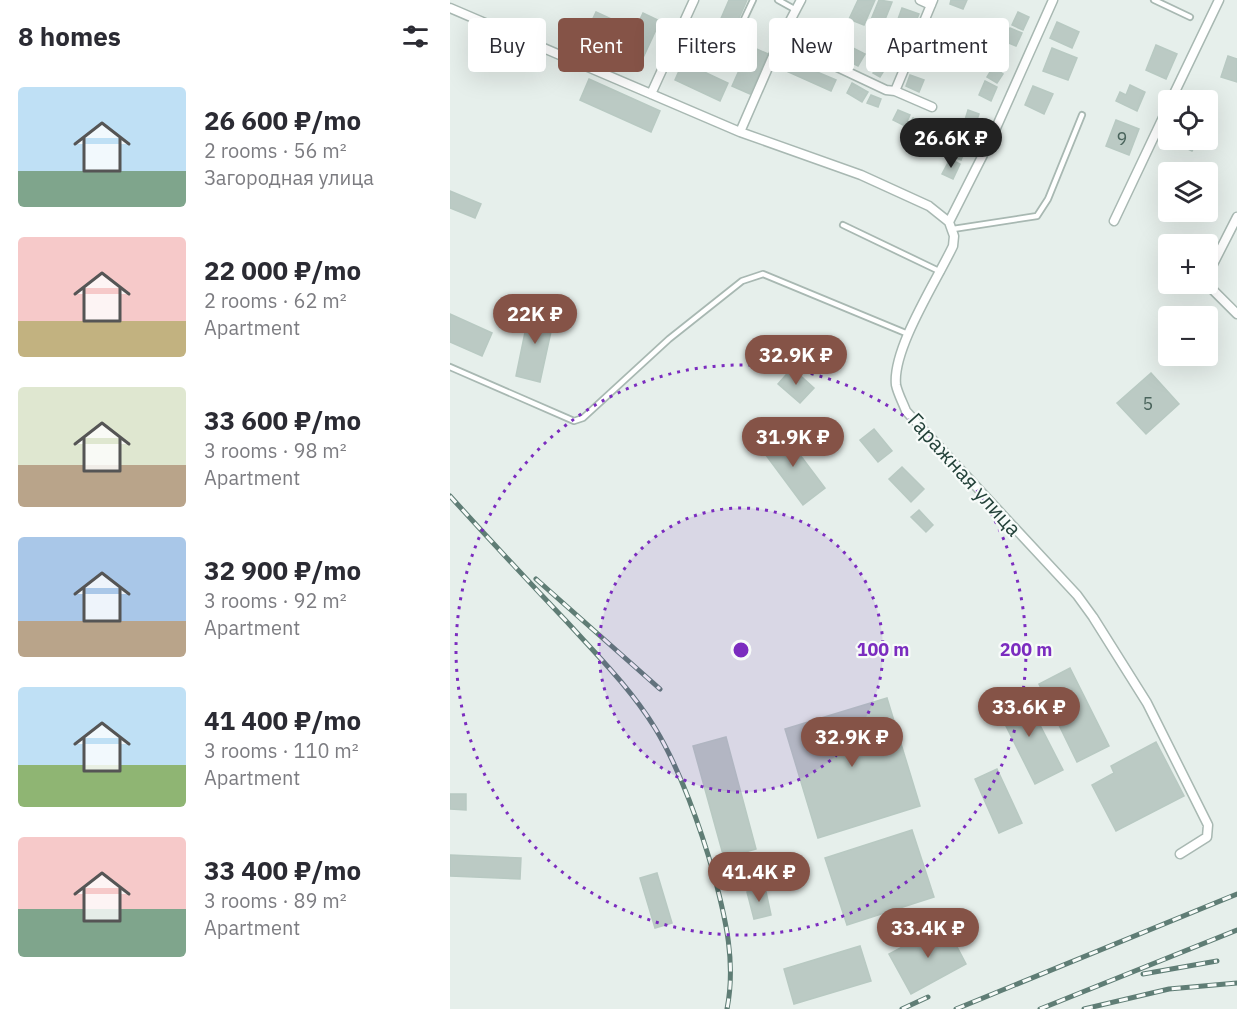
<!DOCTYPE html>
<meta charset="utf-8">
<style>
:root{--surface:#fff;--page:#f2f2f3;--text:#2b2b33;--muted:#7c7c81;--accent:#855347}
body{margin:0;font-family:"IBM Plex Sans",sans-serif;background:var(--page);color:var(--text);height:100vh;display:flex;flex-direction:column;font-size:22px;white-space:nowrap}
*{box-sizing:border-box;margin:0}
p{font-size:20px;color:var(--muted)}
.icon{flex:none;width:33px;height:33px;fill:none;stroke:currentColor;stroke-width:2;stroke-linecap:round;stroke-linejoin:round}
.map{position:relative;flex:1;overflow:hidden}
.panel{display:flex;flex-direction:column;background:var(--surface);width:450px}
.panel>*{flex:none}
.guide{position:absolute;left:18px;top:18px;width:570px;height:54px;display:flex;gap:12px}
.fabs{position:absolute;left:708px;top:90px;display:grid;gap:12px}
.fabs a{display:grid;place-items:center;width:60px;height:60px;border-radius:6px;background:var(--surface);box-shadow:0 6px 24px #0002;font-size:30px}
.price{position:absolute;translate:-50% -51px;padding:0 14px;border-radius:21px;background:var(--accent);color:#fff;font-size:20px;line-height:39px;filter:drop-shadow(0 2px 3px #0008)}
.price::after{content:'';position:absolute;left:50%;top:36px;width:18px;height:14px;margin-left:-9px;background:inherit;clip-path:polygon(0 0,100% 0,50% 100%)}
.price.on{background:#222;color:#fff}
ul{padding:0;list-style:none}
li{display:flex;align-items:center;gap:18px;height:150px;padding:0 18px}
li span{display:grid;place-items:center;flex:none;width:168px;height:120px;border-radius:6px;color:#555}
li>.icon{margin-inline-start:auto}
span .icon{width:72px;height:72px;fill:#fffc;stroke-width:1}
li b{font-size:26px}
h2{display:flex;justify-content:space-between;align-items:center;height:72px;padding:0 18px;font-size:26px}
.chip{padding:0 21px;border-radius:6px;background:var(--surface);box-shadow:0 6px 24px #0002;font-size:21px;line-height:54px}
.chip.on{background:var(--accent);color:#fff}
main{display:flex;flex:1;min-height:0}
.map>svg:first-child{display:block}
.building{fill:#bbcac4;stroke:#b8c9c2;stroke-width:1.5}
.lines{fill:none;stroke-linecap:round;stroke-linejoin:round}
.lane-casing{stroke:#a8b8b2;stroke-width:8}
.street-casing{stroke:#a8b8b2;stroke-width:11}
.lane{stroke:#fff;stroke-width:4.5}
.street{stroke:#fff;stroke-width:8}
.rail-casing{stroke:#5f7d75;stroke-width:5}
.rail{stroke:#f7fbf9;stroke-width:3;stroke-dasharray:9;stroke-linecap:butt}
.ring{fill:none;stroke:#7b2cbf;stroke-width:3;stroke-dasharray:3 6}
.labels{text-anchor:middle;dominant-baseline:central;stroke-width:4.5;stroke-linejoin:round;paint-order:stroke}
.number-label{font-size:18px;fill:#4a645c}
.street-label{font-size:21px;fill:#24423a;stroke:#f7fbf9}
.centre{fill:#7b2cbf;stroke:#f7fbf9;stroke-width:3}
.ring-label{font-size:18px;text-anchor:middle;font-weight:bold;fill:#7b2cbf;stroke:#f7fbf9;stroke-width:4.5;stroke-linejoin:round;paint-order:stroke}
</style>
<main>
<section class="panel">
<h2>8 homes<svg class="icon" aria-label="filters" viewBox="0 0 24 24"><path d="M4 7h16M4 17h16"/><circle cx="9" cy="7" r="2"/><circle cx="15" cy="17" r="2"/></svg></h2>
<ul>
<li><span style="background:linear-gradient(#bfe0f5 70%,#7fa58c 0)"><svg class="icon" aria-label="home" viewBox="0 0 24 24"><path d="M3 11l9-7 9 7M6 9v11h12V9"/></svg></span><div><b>26 600 ₽/mo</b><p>2 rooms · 56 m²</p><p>Загородная улица</p></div></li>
<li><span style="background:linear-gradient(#f6c9c9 70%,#c2b280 0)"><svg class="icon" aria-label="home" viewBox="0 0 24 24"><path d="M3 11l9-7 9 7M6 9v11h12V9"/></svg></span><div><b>22 000 ₽/mo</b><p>2 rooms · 62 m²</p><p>Apartment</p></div></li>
<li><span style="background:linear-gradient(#dfe7d0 65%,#b9a48a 0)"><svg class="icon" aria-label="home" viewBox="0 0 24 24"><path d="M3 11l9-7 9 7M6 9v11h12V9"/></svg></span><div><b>33 600 ₽/mo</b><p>3 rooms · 98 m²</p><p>Apartment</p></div></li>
<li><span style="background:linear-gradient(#a9c7e8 70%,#b9a48a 0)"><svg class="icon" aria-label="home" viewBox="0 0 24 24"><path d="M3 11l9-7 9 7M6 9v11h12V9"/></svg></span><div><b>32 900 ₽/mo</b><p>3 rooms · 92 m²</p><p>Apartment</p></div></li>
<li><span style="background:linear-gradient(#bfe0f5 65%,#8fb573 0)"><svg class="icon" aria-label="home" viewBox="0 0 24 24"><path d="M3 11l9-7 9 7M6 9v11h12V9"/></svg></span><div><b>41 400 ₽/mo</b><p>3 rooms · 110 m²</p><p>Apartment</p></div></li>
<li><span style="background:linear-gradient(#f6c9c9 60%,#7fa58c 0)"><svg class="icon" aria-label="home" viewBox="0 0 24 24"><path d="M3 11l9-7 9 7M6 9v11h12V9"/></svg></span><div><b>33 400 ₽/mo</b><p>3 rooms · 89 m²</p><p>Apartment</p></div></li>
</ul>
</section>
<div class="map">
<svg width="787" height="1009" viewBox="0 0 787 1009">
<rect width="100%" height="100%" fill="#e6efeb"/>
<!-- building -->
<path class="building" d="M279 0H297L274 52 259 46Z
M408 0H425L414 25 399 19Z
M429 0 442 2 432 27 420 22Z
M501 0H517L513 9 500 4Z
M452 8 469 14 464 26 448 19Z
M146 12 185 30 193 13 210 21 192 60 180 54 175 64 131 44Z
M568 12 579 17 573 30 562 25Z
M488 22 501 28 495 42 482 37Z
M607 22 629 32 622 48 600 38Z
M358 27 373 35 367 46 352 38Z
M560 28 572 33 566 46 554 41Z
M384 39 401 47 396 57 380 49Z
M481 41 494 47 488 60 475 54Z
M706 45 727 54 716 79 696 70Z
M300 46 318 54 300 94 282 86Z
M403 48 415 54 408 66 396 60Z
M602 48 627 58 618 80 593 71Z
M778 56 787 59V82L771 77Z
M431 60 438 64 430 77 423 73Z
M341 61 386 80 381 91 336 71Z
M233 62 278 83 270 101 225 80Z
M543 67 553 74 547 83 537 77Z
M460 75 474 80 469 92 456 86Z
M139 79 210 111 201 132 130 100Z
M535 81 547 87 541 101 529 95Z
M402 83 418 92 412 102 397 93Z
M680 85 695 92 687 111 666 101 670 92 676 95Z
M583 86 603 94 594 114 575 105Z
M421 95 431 99 428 107 417 103Z
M448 110 460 115 455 126 443 120Z
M518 110 529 114 521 137 511 133Z
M463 118 474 125 468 136 457 128Z
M666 120 689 129 679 155 656 146Z
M727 140H748L742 151 725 143Z
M507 142 517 146 511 160 502 156Z
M500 159 510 164 503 179 492 174Z
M0 191 31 204 25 218 0 208Z
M80 308 105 313 90 382 66 376Z
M0 314 42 333 32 356 0 342Z
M342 368 364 388 350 403 328 384Z
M701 373 729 404 696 434 667 403Z
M424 429 442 451 428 462 410 440Z
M332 431 375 488 353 505 310 447Z
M452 467 474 489 461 502 439 479Z
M469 510 483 525 476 532 461 517Z
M620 668 659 746 627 762 589 684Z
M573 692 613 770 585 784 546 706Z
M437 698 470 806 368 838 335 729Z
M276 737 306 849 274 858 243 746Z
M706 742 734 796 666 831 642 785 664 773 661 766Z
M547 769 572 823 549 833 525 779Z
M0 794H16V810L0 809Z
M462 830 484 897 397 925 375 858Z
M0 855 71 858 70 879 0 876Z
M207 873 222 923 205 928 190 878Z
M315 887 321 915 304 919 297 892Z
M495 924 516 964 461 994 439 954Z
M410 946 421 981 344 1004 334 969Z"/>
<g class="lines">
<defs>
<path id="lane" d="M328 0 346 10
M704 0 740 17
M225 41 274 62 303 0
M393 225 491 272
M503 229 587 216 598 199 632 115
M0 367 124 421 133 418 219 339 292 281 313 274 458 334"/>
<path id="street" d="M470 0 481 5
M0 8 290 132 411 175 479 206 499 222 504 236 503 246C487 280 442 349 446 385 448 394 453 403 456 411L627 595 643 617 697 703 758 825 757 837 730 854
M330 40 436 90 445 91 482 107
M445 91 483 0
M201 94 244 0
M721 100 769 0
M290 132 330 40 351 0
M664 221 718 107
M499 222 542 137 603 0
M758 274 787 217
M757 284 787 314"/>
</defs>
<!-- lane casing -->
<use href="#lane" class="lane-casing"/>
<!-- street casing -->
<use href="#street" class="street-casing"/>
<!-- lane -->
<use href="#lane" class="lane"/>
<!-- street -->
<use href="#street" class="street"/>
<defs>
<path id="rail" d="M0 496C39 539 78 581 118 623 148 656 181 689 205 728 230 769 251 829 264 875 276 920 286 963 277 1009
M86 579 210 689
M693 974 767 961
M452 1009 478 997
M506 1009 787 894
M590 1009 787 930
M634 1009 719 989 787 983"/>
</defs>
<!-- rail casing -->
<use href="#rail" class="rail-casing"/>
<!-- rail -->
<use href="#rail" class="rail"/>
</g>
<!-- distance rings -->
<circle cx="291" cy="650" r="142" fill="#7b2cbf" fill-opacity=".12"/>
<g class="ring">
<circle cx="291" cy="650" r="142"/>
<circle cx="291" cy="650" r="285"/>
</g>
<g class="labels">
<!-- number labels -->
<g class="number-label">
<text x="672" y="138">9</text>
<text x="698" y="403">5</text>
</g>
<!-- street labels -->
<g class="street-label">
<text transform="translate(515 474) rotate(48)">Гаражная улица</text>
</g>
</g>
<circle cx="291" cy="650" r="9" class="centre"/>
<g class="ring-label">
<text x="433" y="656">100 m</text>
<text x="576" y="656">200 m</text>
</g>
</svg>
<div class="fabs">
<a><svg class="icon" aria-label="locate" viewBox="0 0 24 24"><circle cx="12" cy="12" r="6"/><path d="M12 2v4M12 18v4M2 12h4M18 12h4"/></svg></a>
<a><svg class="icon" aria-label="layers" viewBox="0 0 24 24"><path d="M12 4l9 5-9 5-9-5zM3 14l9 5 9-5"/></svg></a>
<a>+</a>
<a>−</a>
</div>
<b class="price on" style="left:501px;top:169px">26.6K ₽</b>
<b class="price" style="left:85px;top:345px">22K ₽</b>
<b class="price" style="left:346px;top:386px">32.9K ₽</b>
<b class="price" style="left:343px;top:468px">31.9K ₽</b>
<b class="price" style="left:579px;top:738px">33.6K ₽</b>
<b class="price" style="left:402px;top:768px">32.9K ₽</b>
<b class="price" style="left:309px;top:903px">41.4K ₽</b>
<b class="price" style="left:478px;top:959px">33.4K ₽</b>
<div class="guide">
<a class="chip">Buy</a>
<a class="chip on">Rent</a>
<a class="chip">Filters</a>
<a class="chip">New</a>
<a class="chip">Apartment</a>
</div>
</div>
</main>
